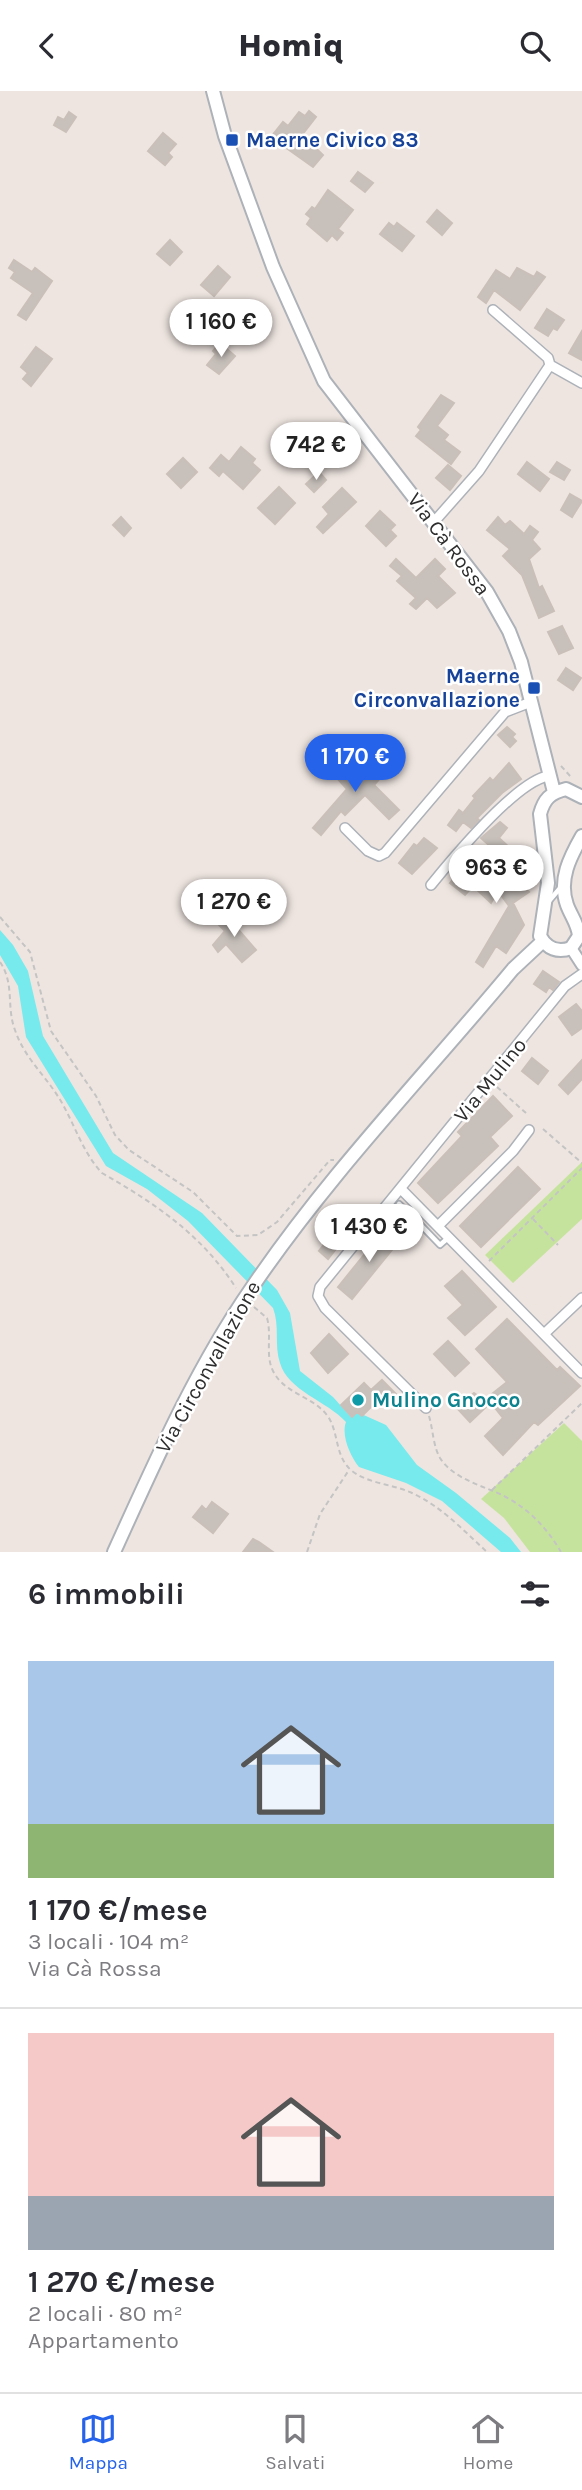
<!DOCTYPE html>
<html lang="it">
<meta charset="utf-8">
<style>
:root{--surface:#fff;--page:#f2f2f3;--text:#2b2b33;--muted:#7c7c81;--line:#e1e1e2;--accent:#2563eb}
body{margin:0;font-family:Karla,sans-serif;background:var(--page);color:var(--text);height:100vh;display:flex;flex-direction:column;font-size:26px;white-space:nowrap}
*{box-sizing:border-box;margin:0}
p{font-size:23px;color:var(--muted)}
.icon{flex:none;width:38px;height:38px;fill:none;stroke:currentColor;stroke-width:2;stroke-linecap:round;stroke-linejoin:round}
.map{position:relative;height:1461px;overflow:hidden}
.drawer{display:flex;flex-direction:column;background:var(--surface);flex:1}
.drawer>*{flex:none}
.price{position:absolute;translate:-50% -60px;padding:0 16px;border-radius:24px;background:#fff;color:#222;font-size:23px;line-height:46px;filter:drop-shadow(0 2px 4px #0008)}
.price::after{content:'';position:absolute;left:50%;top:42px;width:21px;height:16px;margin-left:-10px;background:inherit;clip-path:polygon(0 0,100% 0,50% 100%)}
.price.active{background:var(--accent);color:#fff}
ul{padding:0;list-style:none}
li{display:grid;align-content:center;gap:14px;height:371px;padding:0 28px}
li+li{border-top:2px solid var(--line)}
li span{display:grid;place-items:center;height:217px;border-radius:0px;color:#555}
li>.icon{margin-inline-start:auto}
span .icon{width:126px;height:126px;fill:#fffc;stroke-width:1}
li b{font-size:30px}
h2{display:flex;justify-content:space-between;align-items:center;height:84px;padding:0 28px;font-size:30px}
header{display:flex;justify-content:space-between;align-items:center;height:91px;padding:0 28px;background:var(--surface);font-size:32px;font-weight:800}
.dock{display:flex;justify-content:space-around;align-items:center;height:98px;border-top:2px solid var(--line);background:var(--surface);font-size:19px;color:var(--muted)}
.dock a{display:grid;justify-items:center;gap:4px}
.dock .active{color:var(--accent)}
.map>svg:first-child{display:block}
.green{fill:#c6e39e}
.water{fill:#76eaed}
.building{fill:#c7c0bb;stroke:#cac0b9;stroke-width:2}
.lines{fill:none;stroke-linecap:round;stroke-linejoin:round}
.service-casing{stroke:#adb2b9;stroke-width:8}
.minor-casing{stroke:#adb2b9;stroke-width:12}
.tertiary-casing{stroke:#adb2b9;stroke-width:14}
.secondary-casing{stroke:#adb2b9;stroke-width:16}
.path{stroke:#c4c4c4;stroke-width:2;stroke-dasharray:5 3.5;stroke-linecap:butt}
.service{stroke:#fff;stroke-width:4.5}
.minor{stroke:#fff;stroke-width:9}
.tertiary{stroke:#fff;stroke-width:10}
.secondary{stroke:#fff;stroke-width:12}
.transit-dot{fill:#1a4fb4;stroke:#fff;stroke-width:2.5}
.culture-dot{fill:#0f9aa8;stroke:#fff;stroke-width:2.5}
.labels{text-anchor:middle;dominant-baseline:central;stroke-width:5;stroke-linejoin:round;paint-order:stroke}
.transit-label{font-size:21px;font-weight:bold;fill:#164399;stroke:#fff;text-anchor:start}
.street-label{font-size:21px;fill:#2d2d2d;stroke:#fff}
.culture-label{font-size:21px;font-weight:bold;fill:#0d838f;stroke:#fff;text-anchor:start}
</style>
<header><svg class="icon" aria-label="back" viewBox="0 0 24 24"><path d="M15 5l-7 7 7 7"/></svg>Homiq<svg class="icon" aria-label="search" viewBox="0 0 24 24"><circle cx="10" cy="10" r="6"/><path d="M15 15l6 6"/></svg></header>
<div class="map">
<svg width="582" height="1461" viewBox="0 0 582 1461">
<rect width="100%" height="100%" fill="#eee5e0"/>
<!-- green -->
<path class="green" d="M582 1071V1128L513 1192 485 1164Z
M564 1332 582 1350V1461H530L504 1427 481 1408Z"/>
<!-- water -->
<path class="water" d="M0 839 13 854 28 880 43 945 113 1062 202 1122 277 1199 290 1222 300 1280 333 1306 351 1326 357 1321 386 1334 417 1374 456 1402 510 1447 521 1461H501L442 1410 406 1392 359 1376C350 1365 341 1344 346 1331 327 1310 288 1300 280 1272 274 1254 280 1235 273 1217L188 1130 147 1098 106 1075 26 946 18 895 0 864Z"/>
<!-- building -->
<path class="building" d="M309 20 316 26 302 44 323 64 313 76 271 46 283 31 288 35 299 21 305 25Z
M69 21 76 26 66 41 54 34 58 26 64 29Z
M163 42 176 53 168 62 172 66 165 74 148 60Z
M358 81 373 92 365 101 351 90Z
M328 99 353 119 338 138 343 142 337 149 332 144 327 150 307 133 311 127 306 123 312 116 315 118Z
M437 119 452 132 442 144 427 131Z
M389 132 394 136 397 132 414 145 402 160 380 143Z
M170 149 182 161 170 174 157 163Z
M14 169 32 181 35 177 52 190 26 229 18 224 33 202 11 187 15 181 9 177Z
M218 175 230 186 214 205 201 194Z
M517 177 534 186 537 181 545 186 520 219 494 199 486 212 478 206 496 179 510 188Z
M547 218 564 229 557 239 553 237 548 245 535 237Z
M582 240V269L569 262Z
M220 252 235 265 219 283 207 274 216 263 213 260Z
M36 256 52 268 31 295 23 288 28 282 21 276Z
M441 304 454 312 437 335 448 344 444 349 460 361 451 373 416 345 421 339 418 336Z
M306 336 326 355 330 350 340 359 326 376 301 356 303 353 296 346Z
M241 356 255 368 252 372 260 379 243 398 223 380 219 385 210 377 221 364 229 371Z
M183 367 197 381 181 397 167 383Z
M527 371 549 388 540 400 518 383Z
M557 371 570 379 564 389 550 381Z
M448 374 461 385 450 399 436 387Z
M319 381 326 389 314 401 306 393Z
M279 396 295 412 275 433 258 417Z
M342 397 356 411 323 442 317 436 329 423 323 416Z
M570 403 582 410 572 426 561 419Z
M380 420 395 434 390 439 396 445 386 455 366 435Z
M121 426 131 437 124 445 113 434Z
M498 426 505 434 510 430 524 443 530 435 538 441 532 449 540 458 529 468 539 497 542 495 554 520 539 527 522 484 503 465 510 458 487 439Z
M396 468 416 487 435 468 445 478 438 485 455 502 437 517 427 507 416 518 410 513 416 507 397 490 402 485 390 475Z
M562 535 573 557 559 563 548 541Z
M566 577 581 587 573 599 558 589Z
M507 636 515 643 512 646 516 650 510 656 498 644Z
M337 667 359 687 371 675 382 685 374 694 399 719 389 728 365 704 345 724 341 720 321 744 313 737 347 698 327 676Z
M509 672 521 688 502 702 477 727 479 729 471 737 463 731 456 740 448 734 459 719 463 722 475 707 473 705 490 687 493 690Z
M500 731 507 737 499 747 510 757 500 769 488 759 490 755 481 747Z
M424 747 437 757 412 783 399 772 414 753 417 755Z
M465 774 485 791 497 774 529 801 513 812 524 834 506 862 496 855 483 876 476 871 509 815 498 800 491 812 473 795 465 804 450 792Z
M230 822 239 833 236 836 256 859 242 871 226 853 218 861 213 854 225 840 219 834Z
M543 880 559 891 553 899 549 896 546 901 534 893Z
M576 913 582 920V937L572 944 559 926Z
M532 967 548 980 538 993 522 980Z
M582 969V988L568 1003 559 994Z
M493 1005 512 1025 490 1046 498 1055 438 1112 418 1092 462 1045 458 1041Z
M518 1076 540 1098 481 1156 460 1135Z
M385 1138 400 1149 352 1208 338 1196Z
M330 1146 339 1154 328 1168 319 1160Z
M462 1180 496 1216 465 1244 448 1227 463 1214 445 1195Z
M507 1228 557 1279 560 1276 580 1295 538 1334 534 1331 503 1364 485 1345 503 1327 487 1307 507 1291 476 1258Z
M329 1243 348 1263 328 1282 311 1262Z
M448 1250 469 1272 455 1285 434 1263Z
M382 1289 399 1306 391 1315 382 1305 362 1325 357 1321 352 1326 341 1314 364 1292 371 1299Z
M474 1302 489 1313 470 1331 457 1317Z
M212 1411 228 1423 213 1442 193 1426 202 1415 206 1419Z
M253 1448 259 1451 273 1461H243Z"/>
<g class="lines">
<defs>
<path id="service" d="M549 810 561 796
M399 1113 412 1125
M420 1118 412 1125 440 1154 448 1147"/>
<path id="minor" d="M550 274 582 292
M433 432 479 380 550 274 548 267 493 219
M345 737 368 760 379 765 385 762 505 621 531 611
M431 794C453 767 516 691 548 685
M401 1098 582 1282
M438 1135 513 1060 529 1039
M544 1243 582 1207
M426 1317 325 1217 318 1205 320 1196 565 895 582 883"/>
<path id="tertiary" d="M571 857 582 874"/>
<path id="secondary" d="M213 0 225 45 273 176 324 290 487 501 509 540 521 571 554 701
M582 706 566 698C550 702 544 708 540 723L548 792 540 845C547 858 558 862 571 857L579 845C578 833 571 825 567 814 558 789 570 766 582 745
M114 1461C155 1371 195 1279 251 1198 328 1084 425 984 513 878L543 850"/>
</defs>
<!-- service casing -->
<use href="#service" class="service-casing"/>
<!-- minor casing -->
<use href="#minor" class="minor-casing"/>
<!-- tertiary casing -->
<use href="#tertiary" class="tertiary-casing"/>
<!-- secondary casing -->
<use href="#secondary" class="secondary-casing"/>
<!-- path -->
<path class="path" d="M561 675 571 686
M0 826 30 861 51 940 96 1005 115 1044 129 1059 193 1101 237 1145 258 1144 277 1131 330 1069H334
M0 871C15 893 6 916 15 939 24 966 44 983 59 1007 74 1031 82 1061 102 1082 156 1113 202 1144 236 1197
M497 996 527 1023
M543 1038 582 1072
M533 1128 558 1154
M489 1170 582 1077
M254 1216 267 1227C272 1244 265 1264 273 1280 285 1304 315 1305 329 1327 339 1344 335 1366 352 1380 369 1393 393 1393 412 1402 441 1415 464 1440 487 1461
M429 1325C433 1338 433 1355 440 1367 453 1388 484 1395 504 1405 529 1418 547 1437 561 1461
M492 1399 582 1312
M307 1461 320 1423 349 1379"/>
<!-- service -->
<use href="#service" class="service"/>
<!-- minor -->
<use href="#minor" class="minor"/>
<!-- tertiary -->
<use href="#tertiary" class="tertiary"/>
<!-- secondary -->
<use href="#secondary" class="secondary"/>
</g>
<!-- markers -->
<g class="transit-dot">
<rect x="225" y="42" width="14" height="14" rx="3.5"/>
<rect x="527" y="590" width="14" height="14" rx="3.5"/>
</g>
<circle class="culture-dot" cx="358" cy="1309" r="7"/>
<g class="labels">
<!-- transit labels -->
<g class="transit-label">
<text x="246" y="49">Maerne Civico 83</text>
<text x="520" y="585" text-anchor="end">Maerne<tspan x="520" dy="24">Circonvallazione</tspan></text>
</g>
<!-- street labels -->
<g class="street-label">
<text transform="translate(449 453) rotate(53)">Via Cà Rossa</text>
<text transform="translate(490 989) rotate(-51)">Via Mulino</text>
<text transform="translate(208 1276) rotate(-61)">Via Circonvallazione</text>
</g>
<!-- culture labels -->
<g class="culture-label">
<text x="372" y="1309">Mulino Gnocco</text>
</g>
</g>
</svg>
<b class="price" style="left:221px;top:268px">1 160 €</b>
<b class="price" style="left:316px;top:391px">742 €</b>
<b class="price active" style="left:355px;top:703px">1 170 €</b>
<b class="price" style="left:496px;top:814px">963 €</b>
<b class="price" style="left:234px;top:848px">1 270 €</b>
<b class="price" style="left:369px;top:1173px">1 430 €</b>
</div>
<section class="drawer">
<h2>6 immobili<svg class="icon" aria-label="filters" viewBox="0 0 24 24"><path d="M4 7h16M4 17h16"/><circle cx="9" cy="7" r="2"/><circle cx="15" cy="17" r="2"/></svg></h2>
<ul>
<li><span style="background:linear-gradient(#a9c7e8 75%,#8fb573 0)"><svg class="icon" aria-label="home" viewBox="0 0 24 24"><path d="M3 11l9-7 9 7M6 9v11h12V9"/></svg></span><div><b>1 170 €/mese</b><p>3 locali · 104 m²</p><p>Via Cà Rossa</p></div></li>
<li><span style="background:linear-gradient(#f6c9c9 75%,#9aa5b1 0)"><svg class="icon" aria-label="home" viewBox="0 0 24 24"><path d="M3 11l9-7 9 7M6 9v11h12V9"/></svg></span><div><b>1 270 €/mese</b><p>2 locali · 80 m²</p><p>Appartamento</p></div></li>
</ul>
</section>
<nav class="dock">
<a class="active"><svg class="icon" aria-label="map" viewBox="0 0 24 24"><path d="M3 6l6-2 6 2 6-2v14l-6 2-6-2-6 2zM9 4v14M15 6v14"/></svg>Mappa</a>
<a><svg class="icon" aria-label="saved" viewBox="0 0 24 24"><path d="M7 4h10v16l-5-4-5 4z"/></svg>Salvati</a>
<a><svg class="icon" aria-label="home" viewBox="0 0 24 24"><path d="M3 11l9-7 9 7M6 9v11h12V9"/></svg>Home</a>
</nav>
